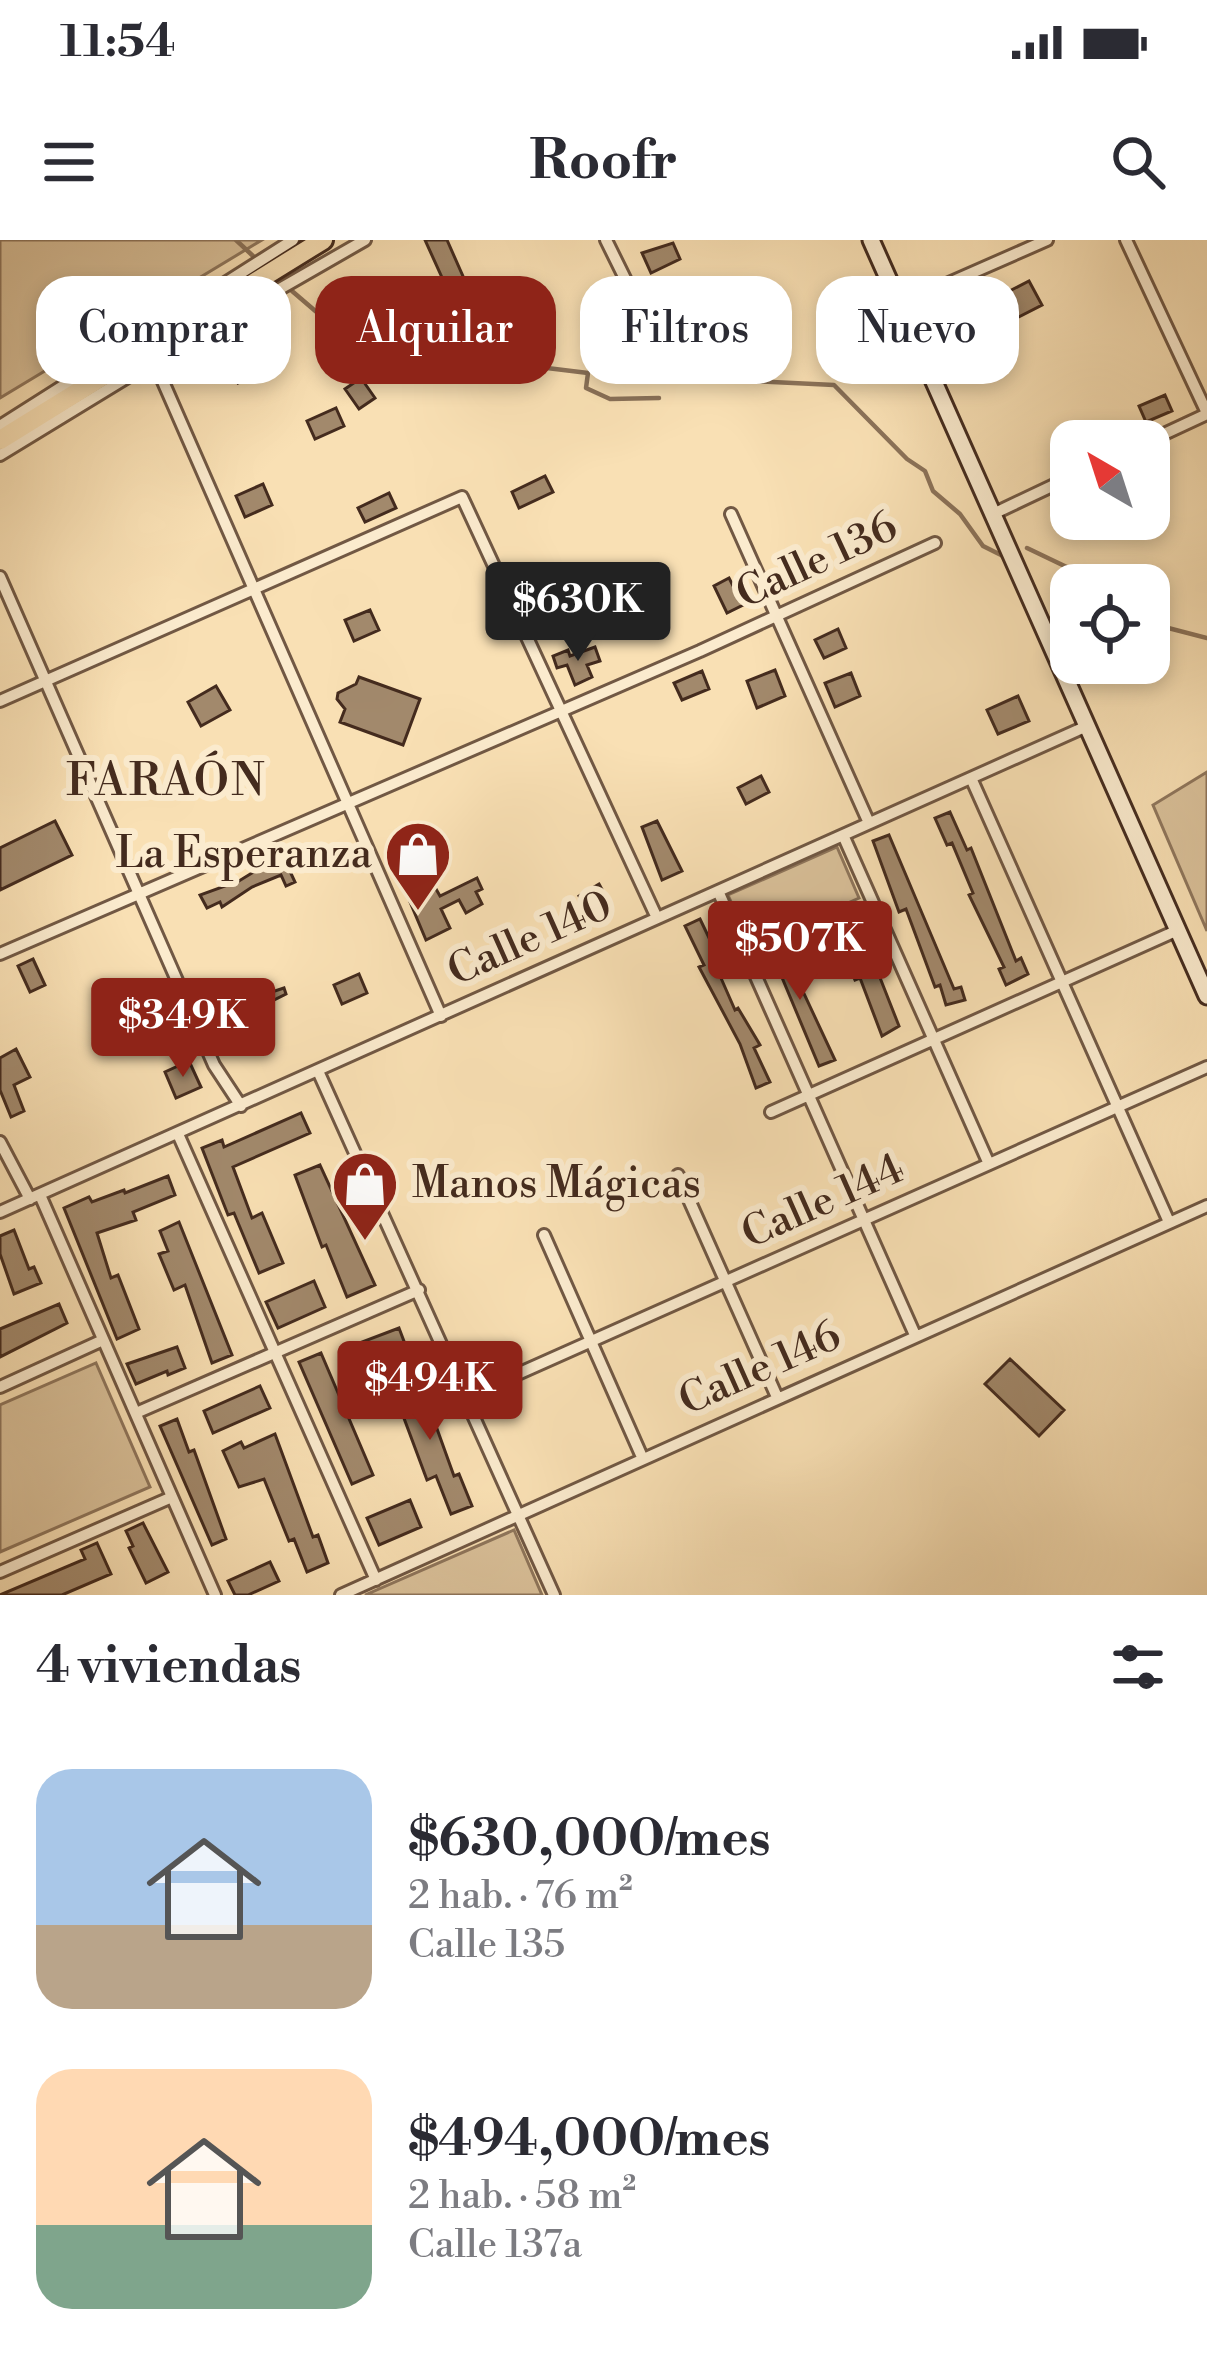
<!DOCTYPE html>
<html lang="es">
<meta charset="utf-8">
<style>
:root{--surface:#fff;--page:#f2f2f3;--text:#2b2b33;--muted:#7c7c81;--accent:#8f2418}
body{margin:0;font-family:"Libre Bodoni",serif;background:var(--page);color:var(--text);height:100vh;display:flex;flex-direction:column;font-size:45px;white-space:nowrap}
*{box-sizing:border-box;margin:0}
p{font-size:39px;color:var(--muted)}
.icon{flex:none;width:66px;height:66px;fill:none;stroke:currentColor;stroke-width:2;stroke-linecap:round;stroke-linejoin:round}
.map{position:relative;height:1355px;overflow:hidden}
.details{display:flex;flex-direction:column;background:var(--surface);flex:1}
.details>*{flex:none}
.banner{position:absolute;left:36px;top:36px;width:1137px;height:108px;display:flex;gap:24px}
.needle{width:78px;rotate:321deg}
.tools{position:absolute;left:1050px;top:180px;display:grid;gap:24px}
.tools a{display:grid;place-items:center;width:120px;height:120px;border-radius:24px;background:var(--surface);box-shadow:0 6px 18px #0003;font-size:60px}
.price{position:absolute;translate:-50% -102px;padding:0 27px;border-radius:12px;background:var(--accent);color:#fff;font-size:39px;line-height:78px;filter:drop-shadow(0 3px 6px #0008)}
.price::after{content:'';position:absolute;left:50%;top:72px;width:36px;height:27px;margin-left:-18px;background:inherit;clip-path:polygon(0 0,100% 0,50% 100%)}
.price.active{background:#222;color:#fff}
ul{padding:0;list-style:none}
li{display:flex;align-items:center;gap:36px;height:300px;padding:0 36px}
li span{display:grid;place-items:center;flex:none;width:336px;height:240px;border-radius:36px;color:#555}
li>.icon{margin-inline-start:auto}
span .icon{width:144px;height:144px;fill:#fffc;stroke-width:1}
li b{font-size:51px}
h2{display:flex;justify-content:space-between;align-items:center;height:144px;padding:0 36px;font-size:51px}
.tag{padding:0 42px;border-radius:36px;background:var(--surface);box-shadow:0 6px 18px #0003;font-size:42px;line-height:108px}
.tag.active{background:var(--accent);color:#fff}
.status{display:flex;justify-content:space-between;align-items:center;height:84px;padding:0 60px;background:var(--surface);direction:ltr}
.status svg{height:33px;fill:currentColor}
header{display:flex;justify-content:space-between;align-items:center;height:156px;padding:0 36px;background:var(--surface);font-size:54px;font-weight:700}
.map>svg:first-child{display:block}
.green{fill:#dac19a;stroke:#8f765c;stroke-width:3}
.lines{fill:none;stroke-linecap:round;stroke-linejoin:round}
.stream{stroke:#8b7259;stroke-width:4.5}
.building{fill:#a2896c;stroke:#442b1e;stroke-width:3}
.minor-casing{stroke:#715844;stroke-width:16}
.secondary-casing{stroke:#442b1e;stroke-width:21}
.trunk-casing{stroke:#442b1e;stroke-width:24}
.minor{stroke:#fbebce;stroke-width:10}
.secondary{stroke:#fbebce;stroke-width:15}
.trunk{stroke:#f9e0b4;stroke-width:18}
.labels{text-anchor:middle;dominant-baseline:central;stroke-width:12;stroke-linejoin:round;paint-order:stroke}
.street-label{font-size:42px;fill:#442b1e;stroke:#fbebce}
.poi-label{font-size:42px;fill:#442b1e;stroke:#fbebce;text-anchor:end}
.neighbourhood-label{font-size:45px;letter-spacing:3px;fill:#442b1e;stroke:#fbebce}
</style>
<div class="status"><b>11:54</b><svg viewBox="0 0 49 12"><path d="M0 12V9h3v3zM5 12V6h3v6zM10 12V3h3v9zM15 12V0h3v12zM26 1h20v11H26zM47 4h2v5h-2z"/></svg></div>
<header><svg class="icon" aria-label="menu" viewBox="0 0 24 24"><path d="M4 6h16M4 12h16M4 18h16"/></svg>Roofr<svg class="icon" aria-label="search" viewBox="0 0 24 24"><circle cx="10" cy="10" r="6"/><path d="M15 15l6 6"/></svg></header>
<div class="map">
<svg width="1207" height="1355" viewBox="0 0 1207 1355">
<rect width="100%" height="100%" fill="#f9e0b4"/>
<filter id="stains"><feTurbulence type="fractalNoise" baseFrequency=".00167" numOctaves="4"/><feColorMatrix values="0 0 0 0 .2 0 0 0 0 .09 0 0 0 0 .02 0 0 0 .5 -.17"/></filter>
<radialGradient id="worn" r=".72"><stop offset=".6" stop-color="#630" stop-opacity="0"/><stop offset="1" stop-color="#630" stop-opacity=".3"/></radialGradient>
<!-- green -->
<path class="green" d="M0 0H262L0 158Z
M1207 532V691L1153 565Z
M837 607 859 658 751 706 728 655Z
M96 1123 150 1247 0 1312V1165Z
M514 1290 542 1355H365Z"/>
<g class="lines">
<!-- stream -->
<path class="stream" d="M236 0 253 16
M292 51 327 81 363 77
M393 80 446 102 481 131 525 133 547 128 588 133 586 148 610 159 659 158
M750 141 834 145 907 219 925 231 933 251 960 274 983 306 1003 316
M1027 308 1075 331 1084 345
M1149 383 1207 398"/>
</g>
<!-- building -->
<path class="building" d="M425 0H447L481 77 464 86Z
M673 3 680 19 651 33 642 13Z
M695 41 700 58 660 73 653 56Z
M1029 41 1042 65 1009 82 996 58Z
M247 114 256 135 238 143 229 121Z
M361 138 375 158 359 169 345 149Z
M1165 155 1172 171 1146 182 1139 166Z
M336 168 344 186 315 199 307 181Z
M545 236 553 252 519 268 512 252Z
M263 244 272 265 245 277 236 256Z
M389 253 396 268 365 282 358 268Z
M729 338 743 365 727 373 714 346Z
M370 370 379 390 354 401 345 380Z
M838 389 846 408 824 418 815 400Z
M595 407 600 421 587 425 592 437 575 445 567 425 557 428 553 416 568 410 570 416Z
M775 430 785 456 757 468 747 441Z
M702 431 709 449 682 460 674 443Z
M851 433 860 456 835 467 825 443Z
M359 437 420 459 403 505 340 482 345 469 337 459 338 453 356 444Z
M216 446 230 470 201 486 188 462Z
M1018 456 1029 481 998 494 987 470Z
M761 536 769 552 746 564 738 548Z
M950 572 967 610 971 608 1016 721 1021 718 1028 734 1006 745 999 729 1004 727 969 655 973 653 952 603 947 605 935 578Z
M55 581 72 615 0 650V608Z
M657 581 682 631 662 640 642 587Z
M889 595 954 749 961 747 965 760 946 765 940 745 935 747 906 669 899 672 873 601Z
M280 610 295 642 286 646 281 635 252 647 222 667 220 662 207 668 200 655 239 641 273 620 271 614Z
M477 638 482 649 476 652 482 664 466 673 459 660 441 669 450 688 426 700 410 662 436 649 440 656Z
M599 644 610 664 590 676 579 656Z
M844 668 858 699 864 697 899 786 882 796 860 738 855 740 841 706 845 705 831 673Z
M700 679 723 727 717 729 735 770 738 768 760 805 754 808 770 842 756 848 740 804 699 727 704 725 685 686Z
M778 698 835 820 819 826 778 728 774 730 764 704Z
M33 719 45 745 30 752 18 726Z
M359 734 367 753 342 764 334 745Z
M269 746 272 752 284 748 286 754 248 773 251 780 238 784 232 765 257 757 255 753Z
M16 809 30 837 14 845 24 871 11 877 0 850V818Z
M189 821 201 847 176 858 165 832Z
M301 873 310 893 233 927 252 978 262 973 283 1023 259 1033 234 973 228 975 202 908 222 900 224 907Z
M320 925 375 1045 347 1057 326 1005 322 1007 295 935Z
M168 936 175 955 133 972 136 980 97 993 111 1038 118 1035 139 1089 117 1099 64 968 89 957 92 962 124 950 125 953Z
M179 982 232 1115 212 1123 185 1045 174 1050 159 1014 168 1011 160 991Z
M14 990 29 1029 34 1027 41 1043 14 1054 0 1014V996Z
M314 1041 325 1067 278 1088 266 1062Z
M59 1064 67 1083 0 1117V1089Z
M399 1088 408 1112 355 1132 346 1108Z
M177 1107 185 1128 168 1135 167 1131 136 1144 127 1124Z
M321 1113 373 1235 352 1244 299 1122Z
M1010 1119 1064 1170 1039 1196 985 1144Z
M418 1136 454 1236 459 1234 472 1266 451 1274 436 1236 427 1240 392 1146Z
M260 1146 270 1168 213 1193 204 1171Z
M177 1179 189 1212 194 1210 226 1299 212 1305 160 1186Z
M275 1194 313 1297 318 1295 328 1323 307 1332 294 1299 289 1301 264 1239 239 1247 223 1211 241 1202 244 1208Z
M410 1260 421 1287 379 1305 367 1278Z
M143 1283 168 1332 146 1343 129 1308 133 1306 126 1291Z
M97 1303 111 1334 62 1355H0L85 1319 81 1310Z
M270 1322 279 1341 248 1355H235L228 1341Z"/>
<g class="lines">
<defs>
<path id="minor" d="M606 0 641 71
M1126 0 1207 173
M901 64 1047 0
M154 121 441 776
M0 186 293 0
M1149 201 1207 174
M0 215 154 121 365 0
M731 274 869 583
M993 274 1071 237
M0 337 214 825 241 866
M0 461 462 257 657 678
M971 538 1169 982
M843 595 989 924
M718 651 915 1095
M0 714 700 411 935 303
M318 831 554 1355
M771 872 1178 690
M178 894 376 1340
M0 902 30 959
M678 935 777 1157
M40 955 215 1355
M0 972 1087 486
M544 995 642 1217
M0 1147 103 1100
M466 1157 1207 827
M136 1173 419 1050
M0 1332 172 1257
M341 1355 1207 966"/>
<path id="secondary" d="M871 0 1207 756"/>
<path id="trunk" d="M0 200 323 0"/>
</defs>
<!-- minor casing -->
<use href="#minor" class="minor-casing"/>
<!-- secondary casing -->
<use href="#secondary" class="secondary-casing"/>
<!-- trunk casing -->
<use href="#trunk" class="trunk-casing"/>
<!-- minor -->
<use href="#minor" class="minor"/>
<!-- secondary -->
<use href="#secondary" class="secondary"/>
<!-- trunk -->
<use href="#trunk" class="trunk"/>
</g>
<!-- icons -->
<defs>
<symbol id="shop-pin" viewBox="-11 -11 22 30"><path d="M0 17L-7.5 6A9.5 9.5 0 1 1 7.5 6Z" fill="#8f2418" stroke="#fbebce"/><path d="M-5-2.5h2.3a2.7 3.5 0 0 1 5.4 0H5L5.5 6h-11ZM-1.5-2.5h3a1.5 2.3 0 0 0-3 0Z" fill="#fff"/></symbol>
</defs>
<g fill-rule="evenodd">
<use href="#shop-pin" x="380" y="576" width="76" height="104"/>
<use href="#shop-pin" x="327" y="906" width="76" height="104"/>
</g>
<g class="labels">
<!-- street labels -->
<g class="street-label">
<text transform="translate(817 321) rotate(-25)">Calle 136</text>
<text transform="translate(530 699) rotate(-24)">Calle 140</text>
<text transform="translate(823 962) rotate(-24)">Calle 144</text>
<text transform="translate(760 1129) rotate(-24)">Calle 146</text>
</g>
<!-- poi labels -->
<g class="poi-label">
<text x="372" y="614">La Esperanza</text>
<text x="412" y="944" text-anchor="start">Manos Mágicas</text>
</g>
<!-- neighbourhood labels -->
<g class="neighbourhood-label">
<text x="167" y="541">FARAÓN</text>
</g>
</g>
<rect width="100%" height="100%" filter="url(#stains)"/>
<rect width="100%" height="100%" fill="url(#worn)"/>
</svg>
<div class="tools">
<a><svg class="needle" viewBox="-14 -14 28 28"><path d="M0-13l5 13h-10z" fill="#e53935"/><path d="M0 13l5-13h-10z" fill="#7c7c81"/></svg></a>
<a><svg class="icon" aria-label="locate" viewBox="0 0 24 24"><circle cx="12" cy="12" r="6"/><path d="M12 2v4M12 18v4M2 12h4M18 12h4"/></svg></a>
</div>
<b class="price active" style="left:578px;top:424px">$630K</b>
<b class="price" style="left:800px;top:763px">$507K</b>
<b class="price" style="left:183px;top:840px">$349K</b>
<b class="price" style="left:430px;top:1203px">$494K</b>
<div class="banner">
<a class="tag">Comprar</a>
<a class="tag active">Alquilar</a>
<a class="tag">Filtros</a>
<a class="tag">Nuevo</a>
</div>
</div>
<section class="details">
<h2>4 viviendas<svg class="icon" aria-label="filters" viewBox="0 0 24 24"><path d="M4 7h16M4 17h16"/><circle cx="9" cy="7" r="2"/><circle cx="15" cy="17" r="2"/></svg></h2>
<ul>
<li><span style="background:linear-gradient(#a9c7e8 65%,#b9a48a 0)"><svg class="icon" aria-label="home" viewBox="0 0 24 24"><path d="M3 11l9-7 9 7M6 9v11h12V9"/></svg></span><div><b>$630,000/mes</b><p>2 hab. · 76 m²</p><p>Calle 135</p></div></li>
<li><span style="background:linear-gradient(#ffd9b3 65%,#7fa58c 0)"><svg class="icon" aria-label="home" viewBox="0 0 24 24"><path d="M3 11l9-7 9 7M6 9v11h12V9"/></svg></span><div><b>$494,000/mes</b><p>2 hab. · 58 m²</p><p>Calle 137a</p></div></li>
</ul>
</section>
